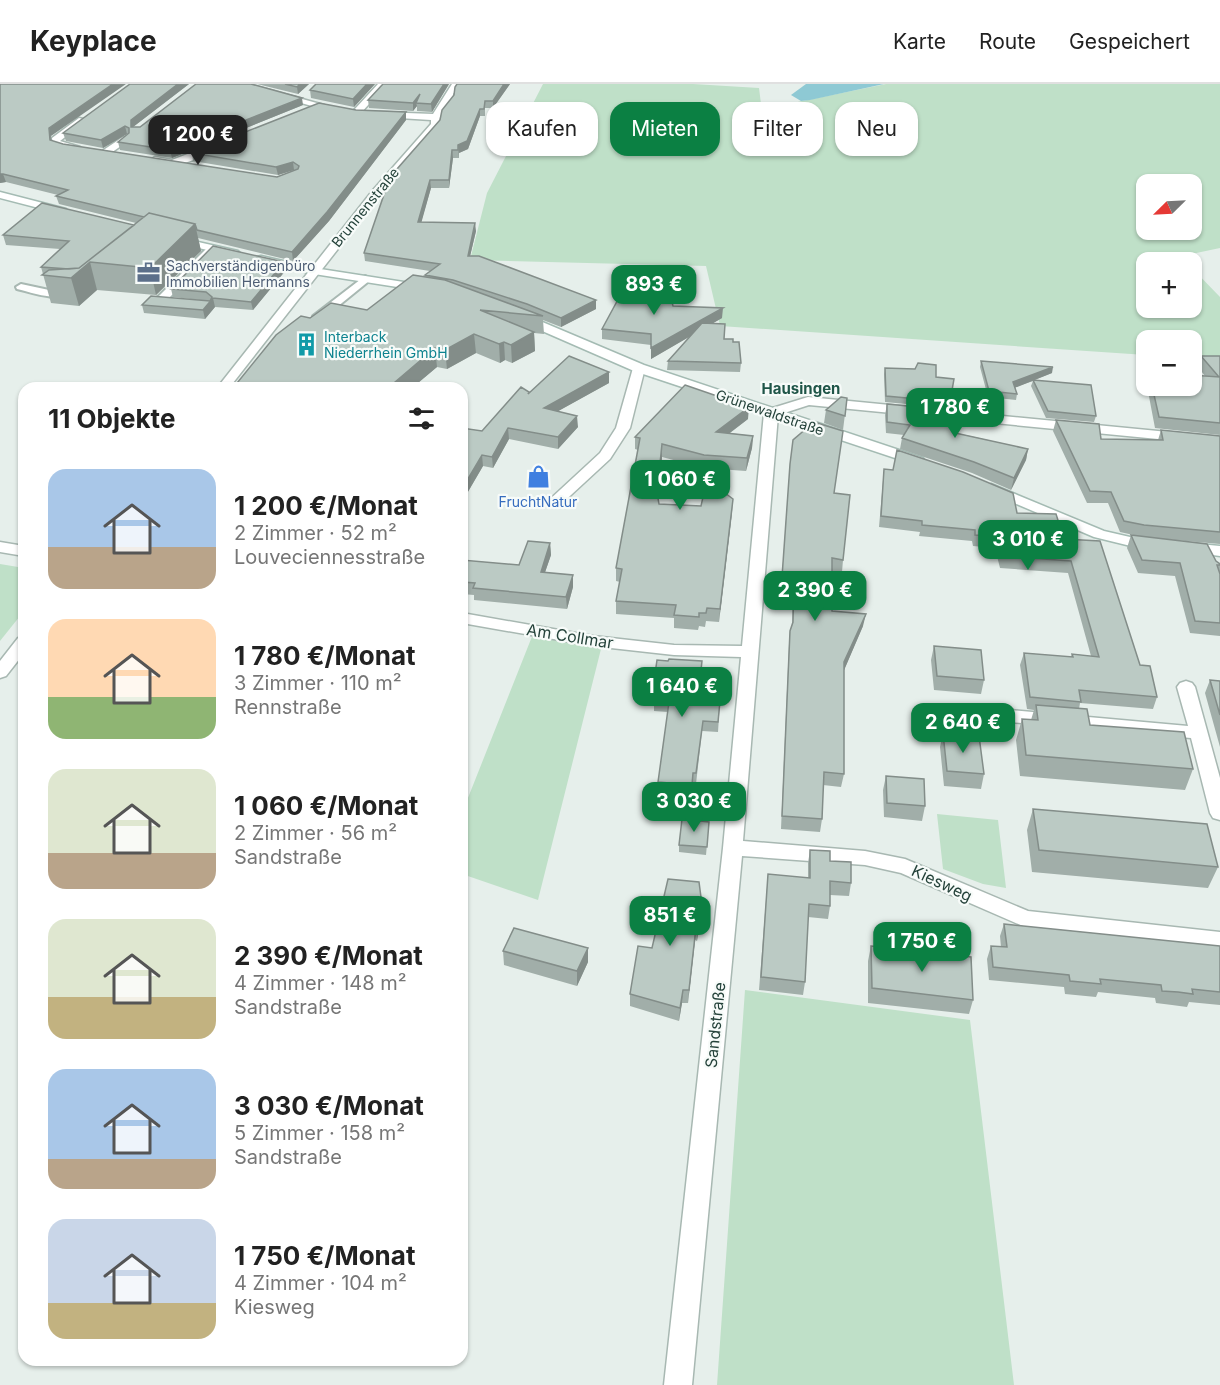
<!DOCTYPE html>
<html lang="de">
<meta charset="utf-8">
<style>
:root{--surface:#fff;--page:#f2f2f2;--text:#222;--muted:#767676;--line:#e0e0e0;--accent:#0b8043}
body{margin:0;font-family:Inter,sans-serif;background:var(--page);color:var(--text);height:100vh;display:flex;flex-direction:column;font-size:22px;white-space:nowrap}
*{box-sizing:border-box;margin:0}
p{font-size:20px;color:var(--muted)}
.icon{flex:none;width:33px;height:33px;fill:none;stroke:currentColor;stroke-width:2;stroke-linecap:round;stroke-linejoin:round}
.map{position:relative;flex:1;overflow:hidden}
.drawer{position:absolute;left:18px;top:298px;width:450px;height:984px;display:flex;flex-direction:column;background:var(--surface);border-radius:18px;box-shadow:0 2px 4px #0004}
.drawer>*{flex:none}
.hud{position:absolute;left:486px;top:18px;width:570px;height:54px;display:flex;gap:12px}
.needle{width:39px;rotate:246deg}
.tools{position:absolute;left:1136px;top:90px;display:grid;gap:12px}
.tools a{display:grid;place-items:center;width:66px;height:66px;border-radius:12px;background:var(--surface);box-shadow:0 2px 4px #0004;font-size:30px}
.price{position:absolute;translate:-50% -51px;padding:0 14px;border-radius:12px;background:var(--accent);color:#fff;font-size:20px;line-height:39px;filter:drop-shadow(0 2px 3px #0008)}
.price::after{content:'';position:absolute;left:50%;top:36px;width:18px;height:14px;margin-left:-9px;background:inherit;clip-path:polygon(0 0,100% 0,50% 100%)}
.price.selected{background:#222;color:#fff}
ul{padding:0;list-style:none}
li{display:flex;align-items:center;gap:18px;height:150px;padding:0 30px}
li span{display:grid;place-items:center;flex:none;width:168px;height:120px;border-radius:18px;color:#555}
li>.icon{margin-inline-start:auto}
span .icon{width:72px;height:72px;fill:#fffc;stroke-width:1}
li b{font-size:26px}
h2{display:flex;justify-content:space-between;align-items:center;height:72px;padding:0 30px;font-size:26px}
.tag{padding:0 21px;border-radius:18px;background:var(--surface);box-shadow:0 2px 4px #0004;font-size:21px;line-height:54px}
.tag.selected{background:var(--accent);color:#fff}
header{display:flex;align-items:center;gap:36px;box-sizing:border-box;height:84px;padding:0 30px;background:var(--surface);border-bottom:2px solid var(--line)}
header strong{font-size:28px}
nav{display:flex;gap:33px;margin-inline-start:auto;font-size:21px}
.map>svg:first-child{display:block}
.green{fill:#bfe0c8;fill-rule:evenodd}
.water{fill:#8ec9d4}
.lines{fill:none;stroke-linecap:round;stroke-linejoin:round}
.lane-casing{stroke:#a8b8b2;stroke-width:4}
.street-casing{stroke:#a8b8b2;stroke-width:3}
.secondary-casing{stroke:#a4bbb3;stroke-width:3}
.lane{fill:#fff;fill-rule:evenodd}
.street{fill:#fff;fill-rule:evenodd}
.secondary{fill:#fff;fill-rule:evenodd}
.wall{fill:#a1aea9}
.shaded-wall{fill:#838d89}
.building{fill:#bbcac4;stroke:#838d89;stroke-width:1.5}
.labels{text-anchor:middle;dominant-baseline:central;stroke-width:4.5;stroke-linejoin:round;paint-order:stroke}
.far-street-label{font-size:14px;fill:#24423a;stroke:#f7fbf9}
.far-service-label{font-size:14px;fill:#4e5e75;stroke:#f7fbf9;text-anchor:start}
.far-culture-label{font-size:14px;fill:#0d838f;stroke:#f7fbf9;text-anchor:start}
.far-shop-label{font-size:14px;fill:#366cbe;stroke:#f7fbf9}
.far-neighbourhood-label{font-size:15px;font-weight:bold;fill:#1f5548;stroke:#f7fbf9}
.street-label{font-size:16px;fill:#24423a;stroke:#f7fbf9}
</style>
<header>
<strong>Keyplace</strong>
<nav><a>Karte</a><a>Route</a><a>Gespeichert</a></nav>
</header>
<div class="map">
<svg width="1220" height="1301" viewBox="0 0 1220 1301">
<rect width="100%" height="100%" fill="#e6efeb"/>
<!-- green -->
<path class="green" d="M543 0H693L759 4 763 36 778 22 886 0H1220V164L1182 172 1187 178H1146V224H1191V183L1220 213V276L1191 274V256H1146V271L720 242 706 182 470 176 487 109ZM1146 100H1191V146H1146Z
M0 480 24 484V527L0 557Z
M533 550 602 561 538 816 462 790V729Z
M937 730 998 736 1006 804 983 800 943 785Z
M745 906 970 936 1014 1301H717Z"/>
<!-- water -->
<path class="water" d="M806 0H884L810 16 801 17 791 11Z"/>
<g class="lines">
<defs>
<path id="lane" d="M208 163 217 165 168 215 177 217V221L155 220V216Z
M365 192 370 195 369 197 321 236H313V232Z
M21 200 49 206 70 205 75 208C61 219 33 209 17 205L16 203Z"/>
<path id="street" d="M234 0H248L324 21 319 24Z
M378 0H387L360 30H354V26Z
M452 0H461L453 10V17L440 33 439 42 381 110 229 304H217L373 106 431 40V36L383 33 378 30 380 28 433 30Z
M79 34 87 36 60 57 80 63V67L53 62 52 54Z
M123 53 131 55 108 71H102V67Z
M211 61 219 63C204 75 167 88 150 76L155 73 172 76Z
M639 280 645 284 630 344 610 375 558 423H548L546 420 548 417 600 369 616 344 633 284Z
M808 313 1220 353V361L809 321 778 331 743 757 865 767 905 775 1028 827 1220 848V864L1025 843 901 789 865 781 742 772 692 1301H664L723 764 741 573 674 571 593 562 462 539V529L593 552 674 561 742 562 764 329 766 326Z
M0 458 24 462V472L0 468Z
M24 553V569L6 592 0 594V577L18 554Z
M1186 597 1192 599 1195 603 1220 694V736L1213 734 1210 729 1191 654 977 635 971 633 968 629 971 625 977 623 1188 642 1177 603 1180 599Z"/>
<path id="secondary" d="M0 108 66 125 67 127 62 130 0 114Z
M176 153 238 167 240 169 234 172 172 158 171 156Z
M261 172 314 184 423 201 429 204 423 207 314 190 257 177V173Z
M521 229 644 281 923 374 925 377 918 381 913 380 634 287 517 236V230Z
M991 400 1104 447 1156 459 1159 462 1151 467 1094 453 986 407 984 404Z
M1188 459 1220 462V472L1183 467 1180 464Z"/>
</defs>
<!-- lane casing -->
<use href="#lane" class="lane-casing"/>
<!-- street casing -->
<use href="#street" class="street-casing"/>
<!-- secondary casing -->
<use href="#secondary" class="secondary-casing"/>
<!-- lane -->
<use href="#lane" class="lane"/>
<!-- street -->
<use href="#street" class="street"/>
<!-- secondary -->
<use href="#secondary" class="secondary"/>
</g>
<!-- wall -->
<path class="wall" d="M0 0 51 52V57L63 60 277 93 294 86 278 91 193 77 192 69 356 26 406 28V36L329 137 293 177 198 154 201 167 156 211 97 206 79 222 51 219 41 183 60 165 6 161 3 151 134 141 136 139 59 120 56 112 58 111 6 98 0 99Z
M130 0H189L133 43H140L303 21 172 74 120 66 118 58 128 50H127L103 64 66 57 63 49Z
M257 0H309L298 10Z
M375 0 354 23 311 14 310 6Z
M449 0 432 28 417 27V22L413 27 369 24 368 16Z
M457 0H510L493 24H485V32H480L468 65 459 69V74H453L449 104H431L421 138 476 147 470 172 596 216V225L561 243 543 236 544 250 534 249 535 267 512 279 505 276 500 279 476 269 447 285 437 283 412 304H233L310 234 367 226 425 193V191L430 187 365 177 364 169 454 11Z
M284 178 286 186 253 226 215 223 205 235 144 229 142 221 208 217 173 213 171 205Z
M653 214 673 222 722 234 713 239 724 255 733 258 741 279 740 288 667 286 668 277 690 252 651 275V261L602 255V245Z
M1201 272H1220V351L1155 344 1147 302H1191L1205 292 1198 283Z
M981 277 1052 289 1034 296 1096 332 1094 338 1046 334 1031 302 1033 297 1015 303 1017 310 1016 316 988 313 980 283Z
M885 284 936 293 954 295 949 324 885 318 884 290Z
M609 288V299L558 327 578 343 558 365 509 355 493 384 483 382 462 418V344L482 347 529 308Z
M847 314 843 346 824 339 826 326Z
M887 320 947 341 958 343 957 349 1028 365 1026 376 1011 406 972 389 900 365 902 354 904 351 886 349 885 331Z
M748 335 730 349 753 352 752 364 746 387 704 384 662 373 658 412 659 420 732 428 719 538 706 537 705 543 699 542 698 546 674 544V534L616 530V517L620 498 616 497V484L638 366 635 365V353Z
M1056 336 1101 355 1158 356 1161 346 1220 352V460L1151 454 1216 477 1220 480V552L1190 549 1175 492 1138 489 1127 464 1131 451 1138 452 1120 448 1108 419H1087L1053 347Z
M790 380 834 409 843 476 842 488 832 487V527L863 542 844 586V690L841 703 823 701 822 735 820 748 781 745 789 560 790 547 792 542 793 506 781 505Z
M884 385 1017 429 1064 455 1140 581 1157 613 1153 625 1080 619 1079 625 1090 641 1193 685 1185 706 1020 692 1016 656 1022 635 1031 636 1034 626 1027 625 1020 581 1024 569 1071 573 1072 570 1091 572 1068 489 1000 484 995 464 973 462 972 457 919 452 920 448 879 443Z
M550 459 551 471 545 488 573 503 567 525 474 516V511L462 510V476L519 481Z
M934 562 984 596 981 610 934 606 931 576Z
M1210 596 1220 597V663L1205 609Z
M653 604 698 615 720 617 718 648 702 647 696 700 693 699 691 712 657 708 658 698 668 628 654 627V615H652Z
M943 649 984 690 981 705 944 702 940 663Z
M886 692 925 722 922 737 884 733 883 706Z
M1033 725 1218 783 1208 804 1032 788 1027 746Z
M709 738 706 771 679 768V761Z
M810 766 830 777 851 799 849 812 830 811V822L828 835 808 833 805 898 803 911 759 906 768 790 808 794V779Z
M701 834 697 857 695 856 688 919H682L679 937 630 922V910L652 864Z
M1004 840 1220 862V921L1189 918 1187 923 1172 921 1156 919 1155 914 1098 908 1096 913 1065 910 1064 903 989 896 987 875 991 862 1001 863 1000 852Z
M871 862 973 916 969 930 868 919V877Z
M503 867 588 878 577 902 504 881Z"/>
<!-- shaded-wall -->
<path class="shaded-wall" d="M113 0H126L51 52 52 64 49 44Z
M178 0H189L133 43H131V36Z
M300 0H309L298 10 297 3Z
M367 0H375L354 23 353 15Z
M444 0H449L432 28 431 20Z
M504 0H510L493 24V17Z
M420 10 416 19 417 22 413 27V19Z
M302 14 303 21 172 74 170 66Z
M480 25V32L468 65 459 69V74L458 61Z
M406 28V36L329 137 293 177 292 168Z
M125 42 127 50 103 64 101 56Z
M452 66 453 74 449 104V96Z
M293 78 294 86 278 91 276 83Z
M0 90H3L6 98 0 99Z
M430 96 431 104 419 147 418 138Z
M475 139 476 147 468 181V172Z
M195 140 201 167 156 211 150 184Z
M90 178 97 206 79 222 71 194Z
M284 178 286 186 253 226 251 218Z
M213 214 215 223 205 235 203 226Z
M596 216V225L561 243V234Z
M723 224 722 234 651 275V264Z
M534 248 535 267 512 279 511 261Z
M474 250 476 269 447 285 445 266Z
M504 258 505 276 500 279 499 260Z
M435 264 437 283 412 304H388Z
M1053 283 1052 289 1012 305 1013 298Z
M609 288V299L544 335V324Z
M749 323 748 335 715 360 716 348Z
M577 332 578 343 558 365V353Z
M508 344 509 355 493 384 492 373Z
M753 352 752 364 746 387 747 374Z
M662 360V373L657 422V409Z
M1028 365 1026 376 1011 406 1014 394Z
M482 371 483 382 462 418V405Z
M733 415 732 428 719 538 720 525Z
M550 459 551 471 541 500V488Z
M573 491V503L567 525 566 513Z
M866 530 863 542 842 591 844 578Z
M702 821 701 834 697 857 698 844Z
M696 843 695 856 688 919 689 906Z
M588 864V878L577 902V887Z
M683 906 682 919 679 937 680 924Z"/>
<!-- building -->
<path class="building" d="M0 0H113L49 44 50 56 63 60 277 93 298 85 299 82 293 78 276 83 192 69 319 19 356 26 406 28 327 128 292 168 197 146 195 140 149 129 144 133 56 112 68 106 3 90H0Z
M130 0H178L131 36V43H140L196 0H251L302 14 170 66 118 58 129 49V44L125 42 101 56 63 49Z
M285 0H300L297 3Z
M316 0H367L353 15 310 6Z
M383 0H444L431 20 416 19 420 10 413 19 368 16Z
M457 0H504L493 17H485L484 25H480L467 57 458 61V66H452L449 96H430L418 138 475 139 468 172H479L596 216 561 234 527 220 453 196 425 191 440 180 364 169 390 93 440 36 442 26 454 11 455 3Z
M42 119 134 141 79 184 69 185 41 183 69 157 3 151Z
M149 129 195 140 150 184 90 178 71 194 42 191 49 186 79 184Z
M213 162 284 178 251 218 213 214 203 226 142 221 151 212 210 217 212 213 206 208 171 205Z
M413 191 445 196 543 232 480 226 534 248 511 261 504 258 499 260 474 250 445 266 435 264 388 304H233L276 251 301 232 310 234 331 219 367 226Z
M653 207V214H671L673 222 723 224 651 264V250L602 245 621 210Z
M702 239 725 240 724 255H733V258H739L741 279 668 277Z
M569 272 609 288 544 324 577 332 558 353 508 344 492 373 482 371 462 405V344L482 347 521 303 529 308 528 310Z
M1201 272H1220V339L1159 333 1152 302H1191V291L1219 293Z
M981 277 1053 283 1013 298 1017 310 989 307Z
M918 279 936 281V293L954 295 950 318 886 312 885 284 915 285Z
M1033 296 1091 301 1096 332 1048 327Z
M685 301 749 323 716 348 753 352 747 374 704 371 662 360 657 409 659 420 701 422 703 413 713 400 733 415 720 525 707 524 706 529H699V533L674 531 676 521 616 517 622 485 616 484 640 354 635 353Z
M841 313 847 314 845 332 826 326Z
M887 320 949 326 947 341 958 343 955 349 1028 365 1014 394 974 378 902 354 910 341 887 338Z
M1056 336 1099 340 1101 355 1163 356 1161 346 1220 352V448L1144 441 1124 437 1111 408 1090 407Z
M814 338 843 347 834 409 850 411 843 476 832 474V527L866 530 844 578V690L824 688 822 735 782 732 790 547 793 538 794 493H782L790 380 793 356Z
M897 366 963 388 1013 409 1017 429 1056 430 1064 455 1100 457 1140 581 1150 582 1157 613 1079 606 1081 618 1030 613 1024 569 1073 573 1072 570 1099 573 1071 477 1002 472 998 452 975 451V446L922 441V437L881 432 884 385 893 386Z
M1131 451 1207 460 1216 477 1220 480V481H1217L1220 490V539L1195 537 1180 479 1142 476Z
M528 457 550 459 541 488 573 491 566 513 473 504 475 499 462 498V476L519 481Z
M934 562 981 566 984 596 937 592Z
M669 575 702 577 698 615 720 617 718 638 703 637 696 689H693L692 701 658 698 669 618 654 617 655 605 653 604 657 576 668 577Z
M1210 596 1220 597V631Z
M1036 621 1087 625 1090 641 1184 648 1193 685 1026 671 1022 635 1038 636Z
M943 649 979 652 984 690 947 687Z
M886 692 924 695 925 722 887 719Z
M1033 725 1207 740 1218 783 1039 766Z
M682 735 709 738 707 763 679 761Z
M810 766 830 767V777L851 778V799L830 797V822L809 820 805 898 761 893 768 790 810 794Z
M668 795 699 798 702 821 698 844 696 843 689 906H683L680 924 630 910 638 862 652 864Z
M1004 840 1220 862V908L1192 905 1193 910 1178 908 1162 907 1161 901 1100 895 1101 900 1070 897 1069 891 993 883 991 862 1007 863Z
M514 844 588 864 577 887 503 867Z
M871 862 971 873 973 916 872 904Z"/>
<!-- icons -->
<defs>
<symbol id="office-bare" viewBox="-9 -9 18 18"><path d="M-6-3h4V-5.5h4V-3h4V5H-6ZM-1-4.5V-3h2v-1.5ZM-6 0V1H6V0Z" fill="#5c6f8a" stroke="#f7fbf9" stroke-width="2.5" paint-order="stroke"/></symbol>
<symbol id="building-bare" viewBox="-9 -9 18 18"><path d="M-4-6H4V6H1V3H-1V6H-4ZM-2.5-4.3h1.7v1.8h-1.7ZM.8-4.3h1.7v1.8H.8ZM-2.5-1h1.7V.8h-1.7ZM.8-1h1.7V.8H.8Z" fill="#0f9aa8" stroke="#f7fbf9" stroke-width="2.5" paint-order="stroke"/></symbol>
<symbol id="shop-bare" viewBox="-9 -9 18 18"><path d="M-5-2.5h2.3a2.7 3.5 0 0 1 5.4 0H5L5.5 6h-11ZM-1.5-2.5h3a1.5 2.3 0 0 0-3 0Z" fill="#3f7fe0" stroke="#f7fbf9" stroke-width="2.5" paint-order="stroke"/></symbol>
</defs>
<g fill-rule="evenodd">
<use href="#office-bare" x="132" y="172" width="33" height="33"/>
<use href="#building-bare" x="290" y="244" width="33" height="33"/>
<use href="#shop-bare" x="522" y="376" width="33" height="33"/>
</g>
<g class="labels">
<!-- far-street labels -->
<g class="far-street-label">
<text transform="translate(365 123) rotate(-51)">Brunnenstraße</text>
<text transform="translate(770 328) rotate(19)">Grünewaldstraße</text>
</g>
<!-- far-service labels -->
<g class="far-service-label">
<text x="166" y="181">Sachverständigenbüro<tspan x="166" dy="16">Immobilien Hermanns</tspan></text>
</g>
<!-- far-culture labels -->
<g class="far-culture-label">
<text x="324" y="252">Interback<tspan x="324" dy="16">Niederrhein GmbH</tspan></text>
</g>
<!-- far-shop labels -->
<g class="far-shop-label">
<text x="538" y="417">FruchtNatur</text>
</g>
<!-- far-neighbourhood labels -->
<g class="far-neighbourhood-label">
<text x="801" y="304">Hausingen</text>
</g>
<!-- street labels -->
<g class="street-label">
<text transform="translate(570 552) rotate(9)">Am Collmar</text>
<text transform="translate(942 799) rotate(25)">Kiesweg</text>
<text transform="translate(715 941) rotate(-84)">Sandstraße</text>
</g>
</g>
</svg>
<div class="tools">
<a><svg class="needle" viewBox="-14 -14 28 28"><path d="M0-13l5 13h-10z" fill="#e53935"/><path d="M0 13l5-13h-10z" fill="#767676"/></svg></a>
<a>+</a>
<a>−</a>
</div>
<b class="price selected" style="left:198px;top:82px">1 200 €</b>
<b class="price" style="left:654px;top:232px">893 €</b>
<b class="price" style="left:955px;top:355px">1 780 €</b>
<b class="price" style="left:680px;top:427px">1 060 €</b>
<b class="price" style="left:1028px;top:487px">3 010 €</b>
<b class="price" style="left:815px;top:538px">2 390 €</b>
<b class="price" style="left:682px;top:634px">1 640 €</b>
<b class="price" style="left:963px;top:670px">2 640 €</b>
<b class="price" style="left:694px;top:749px">3 030 €</b>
<b class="price" style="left:670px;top:863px">851 €</b>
<b class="price" style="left:922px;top:889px">1 750 €</b>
<div class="hud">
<a class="tag">Kaufen</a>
<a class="tag selected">Mieten</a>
<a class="tag">Filter</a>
<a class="tag">Neu</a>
</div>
<section class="drawer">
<h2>11 Objekte<svg class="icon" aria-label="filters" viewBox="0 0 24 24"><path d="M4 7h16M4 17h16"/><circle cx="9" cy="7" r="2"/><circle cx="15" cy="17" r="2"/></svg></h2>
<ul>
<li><span style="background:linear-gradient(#a9c7e8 65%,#b9a48a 0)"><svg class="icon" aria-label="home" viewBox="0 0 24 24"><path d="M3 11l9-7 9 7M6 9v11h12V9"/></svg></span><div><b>1 200 €/Monat</b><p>2 Zimmer · 52 m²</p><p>Louveciennesstraße</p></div></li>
<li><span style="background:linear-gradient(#ffd9b3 65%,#8fb573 0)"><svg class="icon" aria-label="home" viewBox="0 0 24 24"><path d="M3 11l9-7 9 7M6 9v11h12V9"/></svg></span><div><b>1 780 €/Monat</b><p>3 Zimmer · 110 m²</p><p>Rennstraße</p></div></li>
<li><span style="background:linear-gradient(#dfe7d0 70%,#b9a48a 0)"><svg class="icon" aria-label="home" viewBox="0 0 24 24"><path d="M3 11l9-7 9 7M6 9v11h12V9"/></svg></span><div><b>1 060 €/Monat</b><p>2 Zimmer · 56 m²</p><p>Sandstraße</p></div></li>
<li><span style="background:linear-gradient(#dfe7d0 65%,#c2b280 0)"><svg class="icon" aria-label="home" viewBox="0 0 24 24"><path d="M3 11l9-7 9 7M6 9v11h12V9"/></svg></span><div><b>2 390 €/Monat</b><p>4 Zimmer · 148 m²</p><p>Sandstraße</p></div></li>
<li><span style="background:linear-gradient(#a9c7e8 75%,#b9a48a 0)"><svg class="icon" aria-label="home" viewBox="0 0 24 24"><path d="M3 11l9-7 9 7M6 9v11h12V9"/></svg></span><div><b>3 030 €/Monat</b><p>5 Zimmer · 158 m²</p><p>Sandstraße</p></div></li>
<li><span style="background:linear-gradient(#c9d6e8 70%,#c2b280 0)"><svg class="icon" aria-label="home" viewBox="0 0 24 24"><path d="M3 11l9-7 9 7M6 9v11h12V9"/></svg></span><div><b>1 750 €/Monat</b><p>4 Zimmer · 104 m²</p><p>Kiesweg</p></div></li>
</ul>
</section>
</div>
